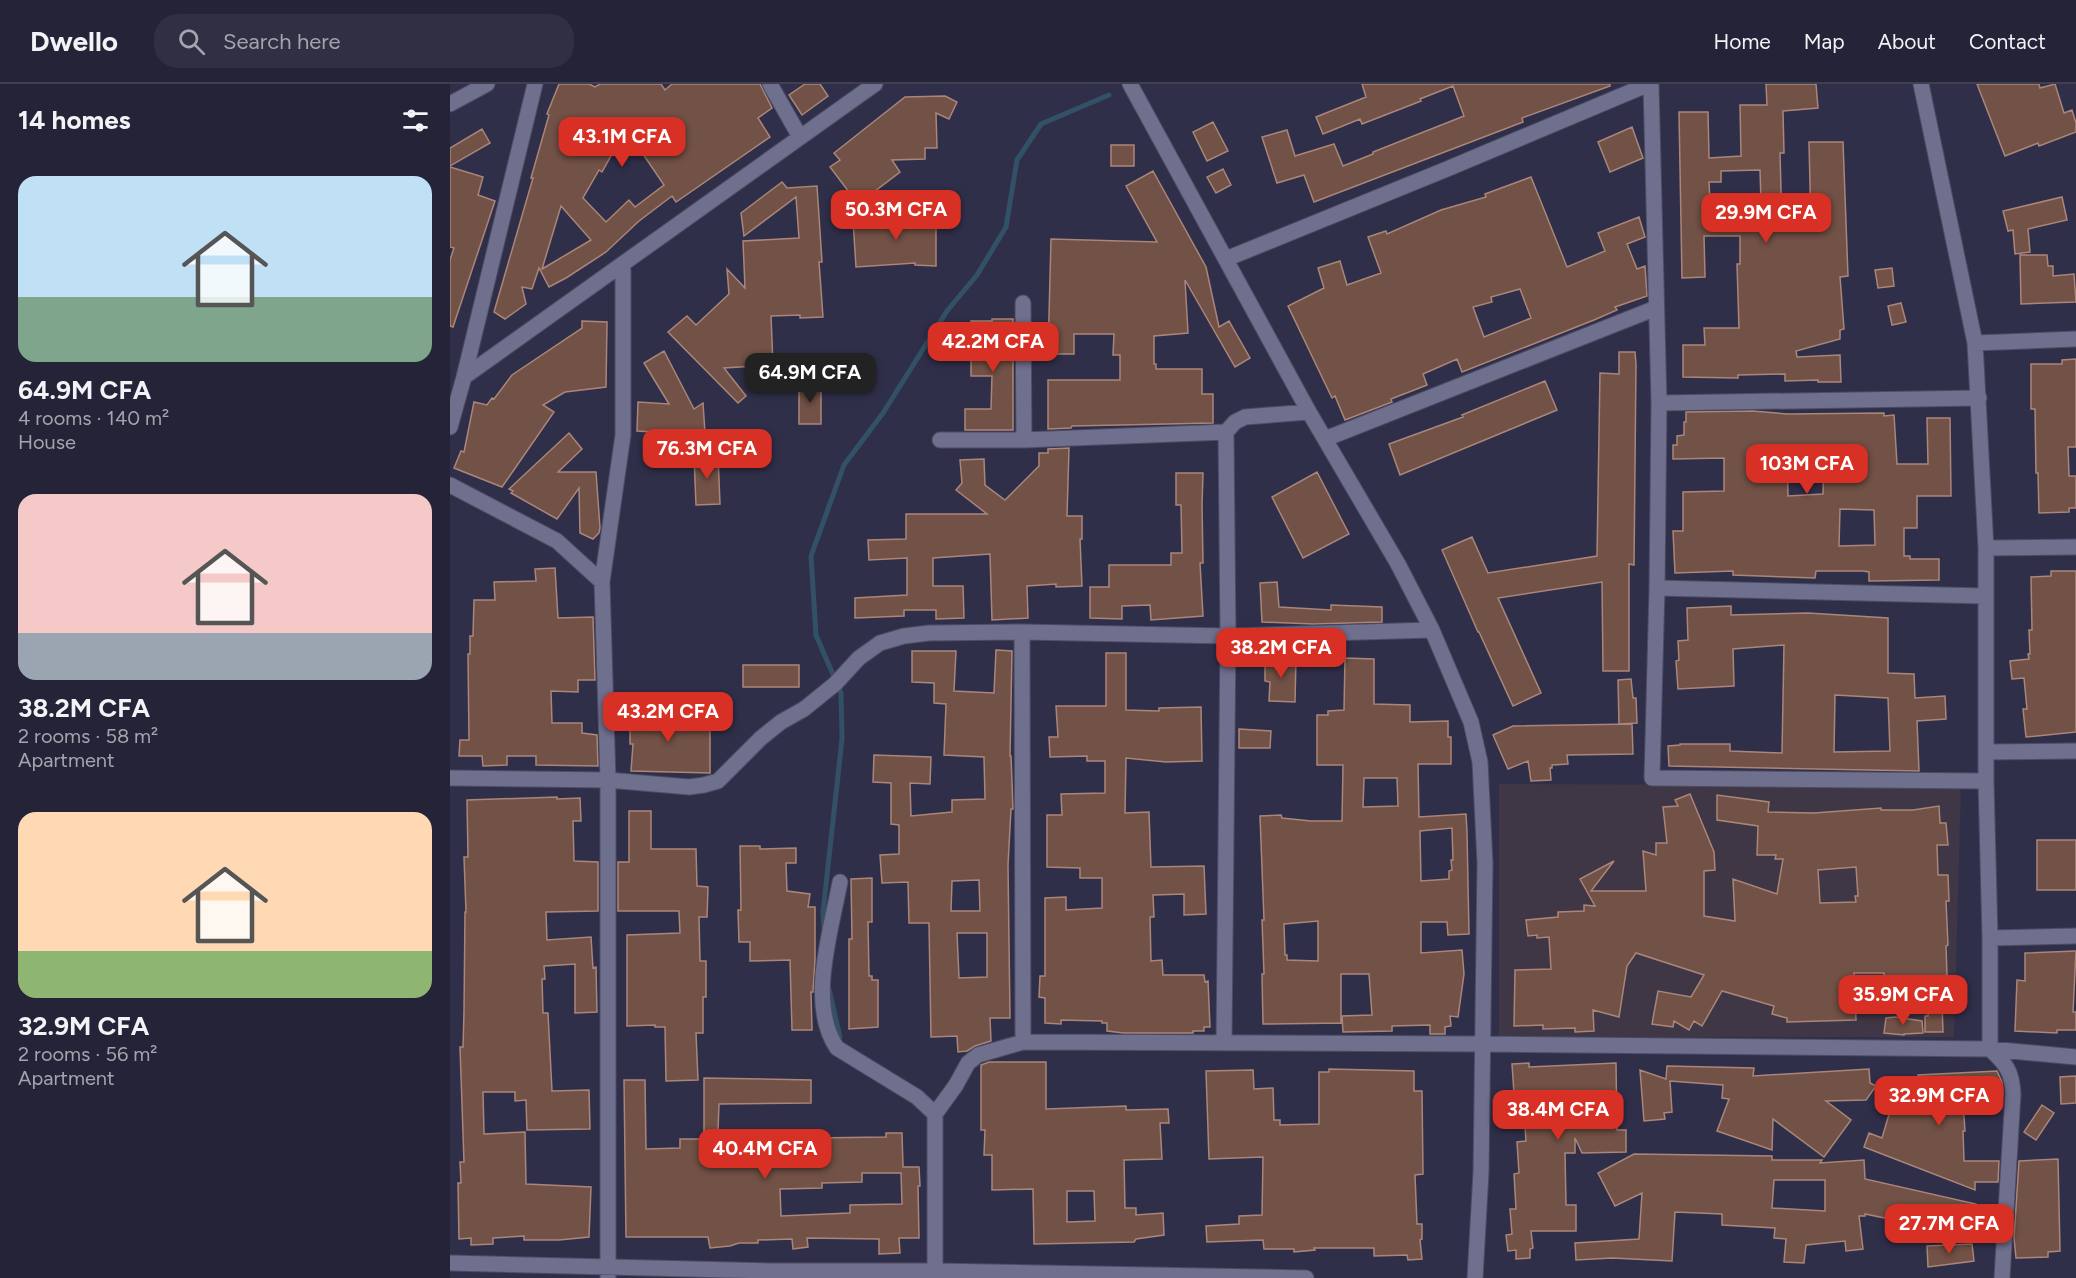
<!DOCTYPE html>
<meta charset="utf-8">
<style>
:root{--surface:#242338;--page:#302f43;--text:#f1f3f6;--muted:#a3a4ae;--line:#414053;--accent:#d93025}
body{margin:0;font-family:Figtree,sans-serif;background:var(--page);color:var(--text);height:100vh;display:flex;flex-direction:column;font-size:22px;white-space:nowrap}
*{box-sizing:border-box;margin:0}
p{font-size:20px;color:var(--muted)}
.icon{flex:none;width:33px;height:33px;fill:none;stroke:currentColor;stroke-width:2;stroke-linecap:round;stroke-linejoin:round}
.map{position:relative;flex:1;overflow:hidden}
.sheet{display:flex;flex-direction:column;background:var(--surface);width:450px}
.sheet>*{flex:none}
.price{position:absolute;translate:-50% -51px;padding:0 14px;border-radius:12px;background:var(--accent);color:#fff;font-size:20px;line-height:39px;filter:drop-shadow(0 2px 3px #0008)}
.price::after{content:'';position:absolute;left:50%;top:36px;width:18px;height:14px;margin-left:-9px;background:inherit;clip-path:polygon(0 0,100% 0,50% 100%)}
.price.active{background:#222;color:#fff}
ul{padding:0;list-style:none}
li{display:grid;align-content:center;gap:12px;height:318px;padding:0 18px}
li span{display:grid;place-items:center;height:186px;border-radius:18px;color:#555}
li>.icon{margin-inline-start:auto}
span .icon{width:108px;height:108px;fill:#fffc;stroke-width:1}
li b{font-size:26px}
h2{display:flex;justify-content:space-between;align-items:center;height:72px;padding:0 18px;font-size:26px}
header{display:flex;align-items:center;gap:36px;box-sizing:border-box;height:84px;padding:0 30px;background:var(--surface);border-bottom:2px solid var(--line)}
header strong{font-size:28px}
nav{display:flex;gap:33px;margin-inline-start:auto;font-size:21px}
.search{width:420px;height:54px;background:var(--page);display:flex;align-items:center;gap:15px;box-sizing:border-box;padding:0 21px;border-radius:24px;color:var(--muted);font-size:22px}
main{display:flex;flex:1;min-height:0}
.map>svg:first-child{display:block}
.commercial{fill:#3f3646}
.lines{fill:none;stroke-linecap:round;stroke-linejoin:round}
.stream{stroke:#325166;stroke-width:5}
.building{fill:#725146;stroke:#aa867a;stroke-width:1.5;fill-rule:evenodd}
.minor-casing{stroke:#4e4c64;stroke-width:17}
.minor{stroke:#6f6f8e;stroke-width:15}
</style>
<header>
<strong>Dwello</strong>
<div class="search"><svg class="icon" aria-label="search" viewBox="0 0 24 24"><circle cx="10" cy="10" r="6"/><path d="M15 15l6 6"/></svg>Search here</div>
<nav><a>Home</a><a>Map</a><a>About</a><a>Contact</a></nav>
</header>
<main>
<section class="sheet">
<h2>14 homes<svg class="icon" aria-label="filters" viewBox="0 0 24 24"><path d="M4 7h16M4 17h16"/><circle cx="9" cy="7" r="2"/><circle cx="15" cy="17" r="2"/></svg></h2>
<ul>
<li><span style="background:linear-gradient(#bfe0f5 65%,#7fa58c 0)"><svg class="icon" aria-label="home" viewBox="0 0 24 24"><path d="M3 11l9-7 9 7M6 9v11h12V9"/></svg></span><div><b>64.9M CFA</b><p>4 rooms · 140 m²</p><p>House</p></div></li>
<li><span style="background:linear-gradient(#f6c9c9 75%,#9aa5b1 0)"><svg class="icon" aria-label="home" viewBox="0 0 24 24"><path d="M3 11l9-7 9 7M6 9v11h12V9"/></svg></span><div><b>38.2M CFA</b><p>2 rooms · 58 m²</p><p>Apartment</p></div></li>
<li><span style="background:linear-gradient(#ffd9b3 75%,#8fb573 0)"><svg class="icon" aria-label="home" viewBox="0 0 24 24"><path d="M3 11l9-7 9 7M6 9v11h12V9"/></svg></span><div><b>32.9M CFA</b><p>2 rooms · 56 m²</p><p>Apartment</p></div></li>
</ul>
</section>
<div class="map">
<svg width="1626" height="1194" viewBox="0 0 1626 1194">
<rect width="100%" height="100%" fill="#302f4a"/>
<!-- commercial -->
<path class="commercial" d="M1049 700 1511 702 1504 953H1049Z"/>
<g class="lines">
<!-- stream -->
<path class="stream" d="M374 845 373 828 392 655 391 609 366 551 361 472 394 381 433 329 497 227 527 191 556 143 567 76 591 40 659 11
M379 905 390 953"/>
</g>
<!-- building -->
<path class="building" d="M109 0H139L145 3 150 0H211L215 6 222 0H310L322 24 308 34 320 53 226 118 222 112 189 137 156 168 116 194 99 203 89 184 82 205 72 203 76 220 55 235 44 228 83 94H81L99 31 97 30ZM171 54 187 70 191 67 214 101 185 123 179 116 156 138 133 114 149 86 152 88ZM111 122 141 156 92 185Z
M355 0H370L378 12 352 31 339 11Z
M912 0H1160V2L1072 34 1073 38 864 118 854 91 827 99 812 53 837 46 845 72 884 60 893 82 923 70V68L1014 32 1003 2 970 15 971 17 912 40 910 35 873 50 866 33 916 13Z
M1316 0H1366L1368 24 1333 27 1334 69H1330L1332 144H1361L1359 58H1393L1398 192 1390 193 1394 245 1390 246V255L1346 267 1347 273 1390 271 1391 298H1368V296L1335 297V290L1288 291V294L1233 293V261H1255L1254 244H1289L1287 180H1290V152H1254L1255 193 1232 194 1229 28H1258L1259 74 1291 72 1290 21H1317ZM1310 86 1311 119H1289V137L1261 138 1259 98H1271V87Z
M1527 0H1589L1590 4 1605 0 1614 29 1622 26 1626 39V48L1589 62 1588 59 1555 72Z
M495 12 507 18 499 35 486 29 487 64H475V75L442 76 450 88 408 120 380 83 390 76 384 69 455 13Z
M763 38 778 67 757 77 743 48Z
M1182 43 1193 74 1160 88 1148 58Z
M32 45 40 59 0 82V64Z
M661 61H684V82H661Z
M0 83 33 93 28 111 45 117 3 243 0 242V176L4 164 0 163Z
M773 85 781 101 766 109 757 93Z
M703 87 756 183 769 243 779 237 800 274 785 283 735 196 738 249 704 252V280H706V285H752V310H763V339L622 342 621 344 598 345V296H670V271H663L664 250H624V270H598L601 155 707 158 676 102Z
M1081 93 1117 183 1155 167 1148 149 1189 133 1195 153 1177 160 1187 185 1195 182 1197 212 1165 223 1167 226 1144 236 1012 288 1007 275 973 290 977 301 941 315 942 318 895 336 885 312 882 314 838 222 874 204 868 184 890 177 897 201 931 189 918 153 936 147 937 150 991 126 1036 113 1035 110ZM1070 205 1081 234 1034 253 1023 223 1042 218 1041 213Z
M332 98 337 104 367 102 372 178H369L373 233 350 234V231L321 232 323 281 274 284 296 312 288 319 218 248 237 232 246 241 279 210 277 185 295 204 293 157 349 154 346 113 294 152 291 129Z
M1612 113 1617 136 1578 145 1580 168 1565 170 1563 146 1558 147 1553 127Z
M464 128 486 129V182L465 181V179L406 183 403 136 468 133Z
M1570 171H1597L1598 182H1603V192L1624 190 1626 218 1571 220Z
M1442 184 1444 202 1428 204 1425 186Z
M1451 219 1456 238 1442 241 1438 222Z
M542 235H563V346H515V325H541L542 292H521V237H542Z
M132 237 157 238 156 303 115 308 93 321 104 328 52 403 4 384 11 367 14 368 24 318 37 321 42 314 44 315 62 291 132 244Z
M214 267 244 325 253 319 255 349 220 351V349L187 347 188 318 219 320 194 279Z
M1169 268H1185L1186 280 1184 481 1179 480V587H1153L1152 498 1048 514 1091 609 1063 622 1029 548H1028L992 466 1022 453 1038 489 1147 472 1150 289 1169 290Z
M1626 275V363H1618L1619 392H1626V424H1619V428L1589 429 1588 389H1586L1585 325H1581V280H1612V276Z
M1095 297 1107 326 950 391 939 360 1013 333 1012 331Z
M349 300H371V340H349Z
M1303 327 1338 330 1434 329V332L1444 331 1447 380H1478L1477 334H1500L1501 412H1467V444H1454V472H1460V475H1489V496L1419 497V488L1413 487H1366L1365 494 1283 491V487L1225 489 1223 447H1233V408L1274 407V374L1223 375V361H1227V352L1234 351V338H1236V328ZM1337 363H1374L1373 410 1338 412ZM1390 425 1424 426 1425 461 1389 462Z
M119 349 132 365 108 388H146L150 444 149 449 143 455 130 449 129 404 107 435 61 409 63 407 59 405Z
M619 364 617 432H632V455H630L632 502 606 503V500L577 502 578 534 542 536 540 470 483 474V502H513L514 534 486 535V526H454V532L405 534V514L457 511V474L419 476 418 456 456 455V430H537L506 406 512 399 510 376 534 375 535 401 555 416 589 382V369H598V365Z
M268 371 270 420 246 421 244 372Z
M867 388 899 450 853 474 822 413Z
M726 389H753L752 421 753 479H750L753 532 701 536 700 521 672 522V535L640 534V503H659V481H721V469H732L731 421H726Z
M105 484 108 534 143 533 145 596H128V608L101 607 102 639H132V649L147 651 148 682 86 681V672H57V681L33 682 32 672H9L10 656H19L18 570H20V552H23L24 516H45L44 498 86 497 85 485Z
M1601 487H1626V648L1576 653 1573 625H1577L1574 594 1562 595 1560 577 1579 575 1578 570H1580L1579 546H1582L1581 493 1601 492Z
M827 498 829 523 881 526V521L932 523V538L863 540 812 538 810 499Z
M1281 522V531L1358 529 1438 534V589L1464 590 1465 614 1495 612 1496 635 1467 637 1469 687 1219 682 1218 662 1230 661V660H1280V667L1332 669 1334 561 1283 565 1284 602 1228 605 1226 577 1229 576 1228 557 1238 556 1237 524ZM1385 611 1438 614 1440 667 1384 668Z
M546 566 562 567 560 672H561L563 725H561L558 781 560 934H540L541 957 525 962 517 967 508 968 507 952 481 953 479 839H459L458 798 432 799 430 771 449 770V741L441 740V699L423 698 424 671 481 673 480 700 460 699 461 732 502 728V716L535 715 534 673 494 671 496 620 484 619V599L462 598V567H506L504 607 544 609ZM529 796 530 827H501L502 797ZM507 849H537V893L509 894Z
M656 569H676V626L709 627V624L751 623 752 677 716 678 676 674 675 729 699 728 701 783 754 782 756 830 734 831V810L703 811 704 833H700L701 877 712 876 713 891H754L755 898 758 897 760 943H754V947H743V949H674L657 947V939H652V937L611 936V940L595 939V914L589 913 590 892H595V814L616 813V826L652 824V794H630V784L597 783V731H612L611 710 655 709V677H637V672L600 673 599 653H608L606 622H656Z
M815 573 846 574 845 618 819 617 820 598 815 597Z
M895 574 924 575V620L960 621V638L998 637V653H1001V680H968L969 733 1016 730 1017 748 1019 850 998 851 997 838H971V869L1012 866 1014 890 1008 933 1000 932 1001 942 995 943V950H980V941L942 942V947L893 948 892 932 922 931 919 890H891V939L813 940 812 890H814L812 836H814L810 732 831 731 832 734 861 737H892L893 681H867V631H878V627L894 626ZM914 694H947L948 722 913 723ZM1002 744 1003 776H1001L1002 786 999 787V795L971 797 970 747ZM868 837V877L837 876V871H835L834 840Z
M293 581H349V603H293Z
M1181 595 1183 614H1186L1187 639 1169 640 1168 596Z
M184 619 217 622 216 639H260V689L181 687 183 660H180V636H183Z
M1182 640 1183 670 1117 671 1118 680 1102 681V684H1100L1101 696 1081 697 1078 677 1058 685 1043 651 1063 642Z
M789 645 821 647 820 664H789Z
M1240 710 1264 768 1265 786 1254 787V832L1285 837 1283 795 1327 810 1333 775H1325L1326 771H1307L1308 742 1267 736V711L1319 718 1318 728 1364 729 1431 724V726H1463L1489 722 1490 739H1496L1498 761H1487L1488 791H1498L1499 817H1496L1498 861 1496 862 1497 891 1493 892 1495 919H1492L1493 948H1475V932H1478V896L1468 897V893L1434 895V889H1404L1406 936 1337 938V934L1322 930 1324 922 1272 907 1252 942 1244 937 1239 946 1224 937 1223 943 1202 940 1208 907 1241 913 1254 891 1186 869 1177 882 1169 933 1143 926 1144 947 1125 948V944L1093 945V941L1064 942 1065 886 1101 885 1099 853 1087 854V851L1078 852 1076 836 1108 833V828L1134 827V821L1145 822 1130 795 1164 777 1141 807H1196L1193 767 1206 771V759H1217L1213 723 1228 722 1225 716ZM1406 783 1408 812H1405L1406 818 1370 819 1368 786Z
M107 713V715L130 714 131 737H123L124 777 148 778V827L96 828 97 856 141 853 143 884 146 883 147 928 125 929V880L94 882 95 895H92L93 929H98L102 1007 139 1006 140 1045 77 1046 76 1016 65 1017V1008H33L34 1050 75 1048 76 1100 141 1103 139 1153 109 1156H74V1152L43 1154V1160L21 1161V1154L9 1155 8 1099H11L10 1078H14L10 963H13L14 928 15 828H16L14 773H18L17 716Z
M179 727H201V765H246L247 802 258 803 257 833H249L250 877H256V913H253V949H246L248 996 216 997 215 943H205V941L177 942V851L230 849 229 827H168V778H179Z
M1587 756H1626V806H1587Z
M290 762H310V765L346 764V779H336L337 807 360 810 358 823H365V876L363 908H361L362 946H342L340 876 300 877V858H289L288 826H291Z
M422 794V838H418L419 892H422V896H428V943L399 945V855H402L401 795Z
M1626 867 1623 928H1626V946H1607V949L1565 947 1567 896 1575 897V869Z
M1445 933 1472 937 1473 949 1454 950V951L1434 949 1436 934Z
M539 978H596V1025L676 1022V1026L718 1025 719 1039H710L712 1075 674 1076 675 1124H686V1131L713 1129 714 1151 686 1155 684 1158 584 1160 583 1105 542 1106V1071H534L535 1046H531V981ZM617 1107H644L645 1137 617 1138Z
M1079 979V983L1166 979 1167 1046H1176V1068L1132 1069 1125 1054V1069H1115L1116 1121H1126V1147H1081L1083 1164 1080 1165V1174L1066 1175V1166L1058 1167 1056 1151 1062 1150 1060 1125H1066L1064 1090 1069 1089 1067 1058 1076 1057 1074 1028 1071 1029V1019H1066V1009H1064L1062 980Z
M1217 982 1304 984 1303 992 1419 985 1420 999 1426 1002 1416 1016 1376 1017 1401 1036 1374 1073 1323 1035 1322 1066 1267 1047 1279 1015 1272 1014 1273 1001 1220 997 1222 1028 1214 1029 1215 1035 1194 1037 1190 986 1216 995Z
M879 985 964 987V1007H972L973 1090 965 1091 967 1140H972V1155L970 1156 972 1175 958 1176 957 1171 924 1172V1164H864L865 1166 844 1168V1165H814L813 1156 757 1158 756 1142 789 1140V1132L812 1131 813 1073 759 1075 756 987 803 986 804 1005 823 1004 824 1036H830V1041L869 1040V988H879Z
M1547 987 1552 998 1553 1012 1515 1014V1017H1513L1515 1047H1513L1514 1077H1549L1548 1098H1525V1106L1414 1063 1419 1049 1432 1054 1445 1010 1467 1020 1468 991Z
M1626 992V1019L1611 1020 1610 993Z
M254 994 361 996V1019L269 1020 268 1047 309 1048 308 1078 362 1077V1054L436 1053V1049H452L453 1083H469L470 1102H468L469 1154H449L450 1169 429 1170V1155L357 1154 358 1163 343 1165 342 1155 308 1156V1159H289L280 1162 260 1164 258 1153H176L174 996H195L196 1065 230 1064V1055H254ZM412 1089H451L452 1120 400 1121V1129L331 1132 330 1105 372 1104V1099L412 1098Z
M1592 1021 1604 1029 1586 1056 1574 1048Z
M1184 1070 1322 1072V1076H1372L1370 1079 1414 1076 1415 1095 1526 1120V1129H1546L1545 1155H1536L1415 1130V1132H1409L1413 1165 1396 1167 1395 1157 1356 1161 1354 1179 1334 1178 1336 1155 1324 1154 1325 1144 1272 1141V1130L1225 1128 1222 1177 1162 1174 1126 1176 1125 1159 1189 1155 1192 1109 1165 1122 1148 1089ZM1324 1096H1375V1127L1322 1124Z
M1608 1075 1610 1167 1598 1168V1173L1566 1174 1564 1154 1569 1077Z
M1522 1160 1524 1177 1478 1183 1477 1162Z"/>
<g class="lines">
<defs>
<path id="minor" d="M320 0 350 53
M680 0 859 328 948 480 982 546 1021 638 1030 678 1035 779 1031 1088 1025 1194
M1201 0 1209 319 1207 504 1202 694 1536 697
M1471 0 1525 259 1536 464V697L1540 854V965C1556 980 1562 987 1563 1010L1552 1194
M0 20 37 0
M776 175 997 85 1199 0
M573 219 574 356
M1525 259 1626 255
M14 293 425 0
M1209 319 1529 314
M0 343 14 293 85 0
M875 355 1206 224
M490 356H574L776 348
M0 401 107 457 152 498
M1536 464 1626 463
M1207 504 1535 512
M572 548 573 958
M1537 668 1626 667
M0 694 158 696 239 703 254 701 268 697 311 654 331 638 354 625 385 600 409 574 430 559 454 552 479 549 572 548 778 552 982 546
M390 798C381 847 357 920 387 964L467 1013 485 1030
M1540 854 1626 852
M774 959 778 552 776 348 785 338 795 333 859 328
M0 1179 319 1187H486L856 1194
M158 1194V696L152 498 173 351V181
M485 1194V1030L506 1001 518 979 528 971 573 958 1032 960 1540 965 1626 973"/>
</defs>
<!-- minor casing -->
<use href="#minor" class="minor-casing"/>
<!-- minor -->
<use href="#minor" class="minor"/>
</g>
</svg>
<b class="price" style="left:172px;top:84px">43.1M CFA</b>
<b class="price" style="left:446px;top:157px">50.3M CFA</b>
<b class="price" style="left:1316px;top:160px">29.9M CFA</b>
<b class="price" style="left:543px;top:289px">42.2M CFA</b>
<b class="price active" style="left:360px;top:320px">64.9M CFA</b>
<b class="price" style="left:257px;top:396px">76.3M CFA</b>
<b class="price" style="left:1357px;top:411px">103M CFA</b>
<b class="price" style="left:831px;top:595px">38.2M CFA</b>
<b class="price" style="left:218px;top:659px">43.2M CFA</b>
<b class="price" style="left:1453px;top:942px">35.9M CFA</b>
<b class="price" style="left:1489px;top:1043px">32.9M CFA</b>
<b class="price" style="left:1108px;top:1057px">38.4M CFA</b>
<b class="price" style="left:315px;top:1096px">40.4M CFA</b>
<b class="price" style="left:1499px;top:1171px">27.7M CFA</b>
</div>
</main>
